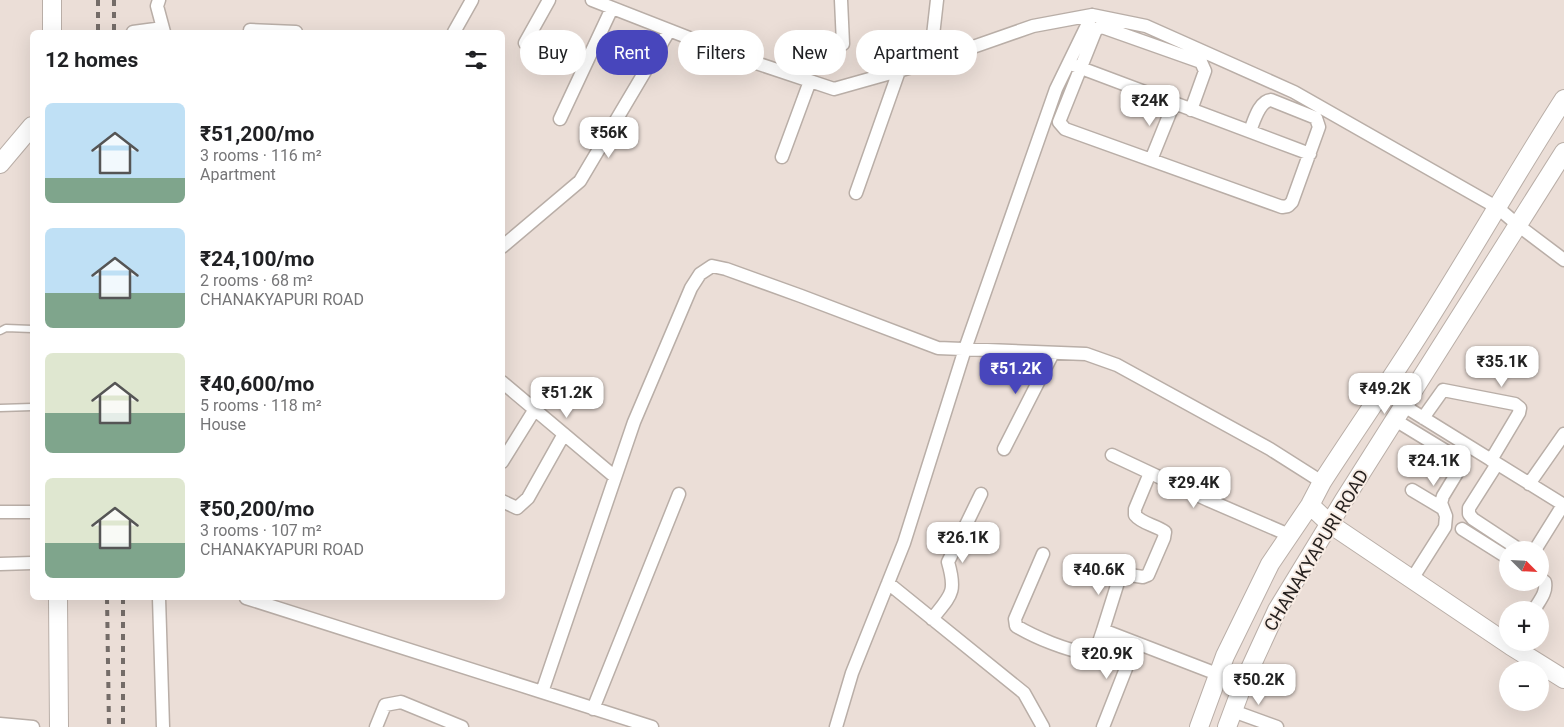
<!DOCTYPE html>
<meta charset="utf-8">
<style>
:root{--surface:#fff;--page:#f6f6f6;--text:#202124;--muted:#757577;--accent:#4846bc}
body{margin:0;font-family:Roboto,sans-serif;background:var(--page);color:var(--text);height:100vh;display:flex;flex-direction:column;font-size:19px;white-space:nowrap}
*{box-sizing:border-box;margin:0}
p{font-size:16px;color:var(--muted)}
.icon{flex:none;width:28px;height:28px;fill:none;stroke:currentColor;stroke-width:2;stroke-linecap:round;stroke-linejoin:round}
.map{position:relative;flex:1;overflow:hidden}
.details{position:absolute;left:30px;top:30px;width:475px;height:570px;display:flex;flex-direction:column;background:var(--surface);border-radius:8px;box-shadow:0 5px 20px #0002}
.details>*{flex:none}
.banner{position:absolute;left:520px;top:30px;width:475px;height:45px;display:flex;gap:10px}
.needle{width:32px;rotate:114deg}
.fabs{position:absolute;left:1499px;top:541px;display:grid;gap:10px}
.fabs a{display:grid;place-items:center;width:50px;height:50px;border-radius:50%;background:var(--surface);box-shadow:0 5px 20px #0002;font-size:25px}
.price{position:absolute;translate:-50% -42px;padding:0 11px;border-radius:10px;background:#fff;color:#222;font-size:16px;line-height:32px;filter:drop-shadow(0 1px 2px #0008)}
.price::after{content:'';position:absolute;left:50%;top:30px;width:15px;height:11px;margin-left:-8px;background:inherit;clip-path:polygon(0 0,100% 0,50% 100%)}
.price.active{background:var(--accent);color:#fff}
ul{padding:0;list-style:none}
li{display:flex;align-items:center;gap:15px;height:125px;padding:0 15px}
li span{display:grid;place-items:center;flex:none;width:140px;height:100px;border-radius:8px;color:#555}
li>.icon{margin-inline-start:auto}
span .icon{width:60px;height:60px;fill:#fffc;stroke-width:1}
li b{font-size:21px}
h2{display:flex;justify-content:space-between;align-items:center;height:60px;padding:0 15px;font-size:21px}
.tag{padding:0 18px;border-radius:22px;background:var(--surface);box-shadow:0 5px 20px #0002;font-size:18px;line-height:45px}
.tag.active{background:var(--accent);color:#fff}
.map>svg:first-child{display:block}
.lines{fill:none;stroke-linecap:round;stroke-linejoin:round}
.lane-casing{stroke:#b9aea7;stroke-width:9}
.street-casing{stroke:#b9aea7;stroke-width:15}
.secondary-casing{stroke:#b9aea7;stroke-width:20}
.lane{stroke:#fff;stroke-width:6}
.street{stroke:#fff;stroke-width:12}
.secondary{stroke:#fff;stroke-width:18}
.rail{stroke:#746c68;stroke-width:4;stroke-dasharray:6 6;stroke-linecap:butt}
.labels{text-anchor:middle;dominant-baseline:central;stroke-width:4;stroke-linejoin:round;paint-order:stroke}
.street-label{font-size:18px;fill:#26211f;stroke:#f8ece4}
</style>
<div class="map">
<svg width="1564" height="727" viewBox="0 0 1564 727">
<rect width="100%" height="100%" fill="#ebded7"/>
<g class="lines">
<defs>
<path id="lane" d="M0 331 6 328 32 329
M0 408 32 407"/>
<path id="street" d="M159 0 157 6 164 32
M592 0 738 57 834 89 930 62 1033 26 1092 15 1146 26 1294 92 1498 208 1519 226 1564 260
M841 0 843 44
M250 30 296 32
M133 32 163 28
M454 32 472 0
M525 43 549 0
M930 62 937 0
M1073 65 1310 154
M1191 110 1205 71 1201 62 1102 27 1098 28 1095 32 1059 122 1065 129 1282 207 1288 206 1292 202 1319 127 1316 118 1271 100C1259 101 1254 121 1250 131
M560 119 612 8
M782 157 810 81
M1151 160 1174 103
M856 193 899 71
M502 247 580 181 669 31
M502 382 615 477
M1404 406 1564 505
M1423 418 1443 390 1515 404 1520 408 1519 413 1491 460
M1395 420 1459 459 1461 463 1460 468 1443 496 1441 503 1446 516 1445 527 1412 579
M1004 449 1053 353
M1112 455 1208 500 1289 535
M502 462 535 409
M1497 464 1469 508V514L1473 519 1520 550
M1150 473 1135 509V515C1142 524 1156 525 1165 532L1164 538 1148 575 1143 577 1123 574 1119 579 1103 630 1243 684
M1529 484 1564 434
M1412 490 1442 508
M502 501 517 508 528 498 564 434
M0 512H32
M1462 529 1508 558
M1535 550 1563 505
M1043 554 1015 619 1016 626C1036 638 1066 650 1089 654L1097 648 1103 630
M0 564 32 563
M888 583 1024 693 1043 727
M159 598 163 727
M246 598 542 692 634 422 691 288 700 274 712 266 726 269 801 296 938 348 1086 354 1117 365 1270 449 1322 482
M1534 610C1539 601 1547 593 1545 582L1540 578
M932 619C951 595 957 593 948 562L981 494
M542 692 652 727
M593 709 679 494
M1233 711 1277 727
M0 724 33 727
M376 727 385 705 401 702 462 727
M836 727 852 673 904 543 965 349 1056 89 1092 15
M1103 727 1136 643"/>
<path id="secondary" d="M52 0V32
M0 164 32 126
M1310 505 1330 524 1511 646 1564 679
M58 598 59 727
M1199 727 1225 656 1270 564 1310 505 1322 482C1355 431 1390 381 1422 330 1471 253 1515 175 1564 99
M1227 727 1243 684 1277 610 1344 500 1564 152"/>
</defs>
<!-- lane casing -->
<use href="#lane" class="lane-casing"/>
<!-- street casing -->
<use href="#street" class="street-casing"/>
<!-- secondary casing -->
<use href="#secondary" class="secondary-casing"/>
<!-- lane -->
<use href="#lane" class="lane"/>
<!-- street -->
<use href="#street" class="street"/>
<!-- secondary -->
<use href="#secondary" class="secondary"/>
<!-- rail -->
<path class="rail" d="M98 0V32
M114 0V32
M107 598 109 727
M123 598V727"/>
</g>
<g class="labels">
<!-- street labels -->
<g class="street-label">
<text transform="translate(1316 550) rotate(-59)">CHANAKYAPURI ROAD</text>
</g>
</g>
</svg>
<div class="fabs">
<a><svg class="needle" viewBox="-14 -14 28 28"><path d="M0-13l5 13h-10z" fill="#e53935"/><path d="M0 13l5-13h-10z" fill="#757577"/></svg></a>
<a>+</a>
<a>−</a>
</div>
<b class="price" style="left:1150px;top:127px">₹24K</b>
<b class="price" style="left:609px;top:159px">₹56K</b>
<b class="price" style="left:1502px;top:388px">₹35.1K</b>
<b class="price active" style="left:1016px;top:395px">₹51.2K</b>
<b class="price" style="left:1385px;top:415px">₹49.2K</b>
<b class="price" style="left:567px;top:419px">₹51.2K</b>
<b class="price" style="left:1434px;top:487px">₹24.1K</b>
<b class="price" style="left:1194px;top:509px">₹29.4K</b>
<b class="price" style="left:963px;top:564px">₹26.1K</b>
<b class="price" style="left:1099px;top:596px">₹40.6K</b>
<b class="price" style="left:1107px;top:680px">₹20.9K</b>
<b class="price" style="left:1259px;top:706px">₹50.2K</b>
<div class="banner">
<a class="tag">Buy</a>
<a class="tag active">Rent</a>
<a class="tag">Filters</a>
<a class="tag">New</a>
<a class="tag">Apartment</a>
</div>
<section class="details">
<h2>12 homes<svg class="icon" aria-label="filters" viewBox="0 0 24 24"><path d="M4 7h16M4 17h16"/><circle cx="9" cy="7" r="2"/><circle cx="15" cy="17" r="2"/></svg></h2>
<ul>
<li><span style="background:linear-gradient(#bfe0f5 75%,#7fa58c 0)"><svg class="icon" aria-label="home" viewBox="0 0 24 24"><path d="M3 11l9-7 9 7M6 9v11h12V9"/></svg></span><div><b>₹51,200/mo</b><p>3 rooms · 116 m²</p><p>Apartment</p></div></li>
<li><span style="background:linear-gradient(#bfe0f5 65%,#7fa58c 0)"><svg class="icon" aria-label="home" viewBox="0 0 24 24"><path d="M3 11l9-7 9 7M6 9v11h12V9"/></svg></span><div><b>₹24,100/mo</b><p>2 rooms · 68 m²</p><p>CHANAKYAPURI ROAD</p></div></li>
<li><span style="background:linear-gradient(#dfe7d0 60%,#7fa58c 0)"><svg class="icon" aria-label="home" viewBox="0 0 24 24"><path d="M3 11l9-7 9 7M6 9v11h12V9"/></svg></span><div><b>₹40,600/mo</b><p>5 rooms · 118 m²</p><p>House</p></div></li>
<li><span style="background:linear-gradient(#dfe7d0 65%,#7fa58c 0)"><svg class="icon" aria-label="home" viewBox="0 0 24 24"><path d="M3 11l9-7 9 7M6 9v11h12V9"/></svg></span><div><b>₹50,200/mo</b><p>3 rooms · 107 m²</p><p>CHANAKYAPURI ROAD</p></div></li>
</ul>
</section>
</div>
